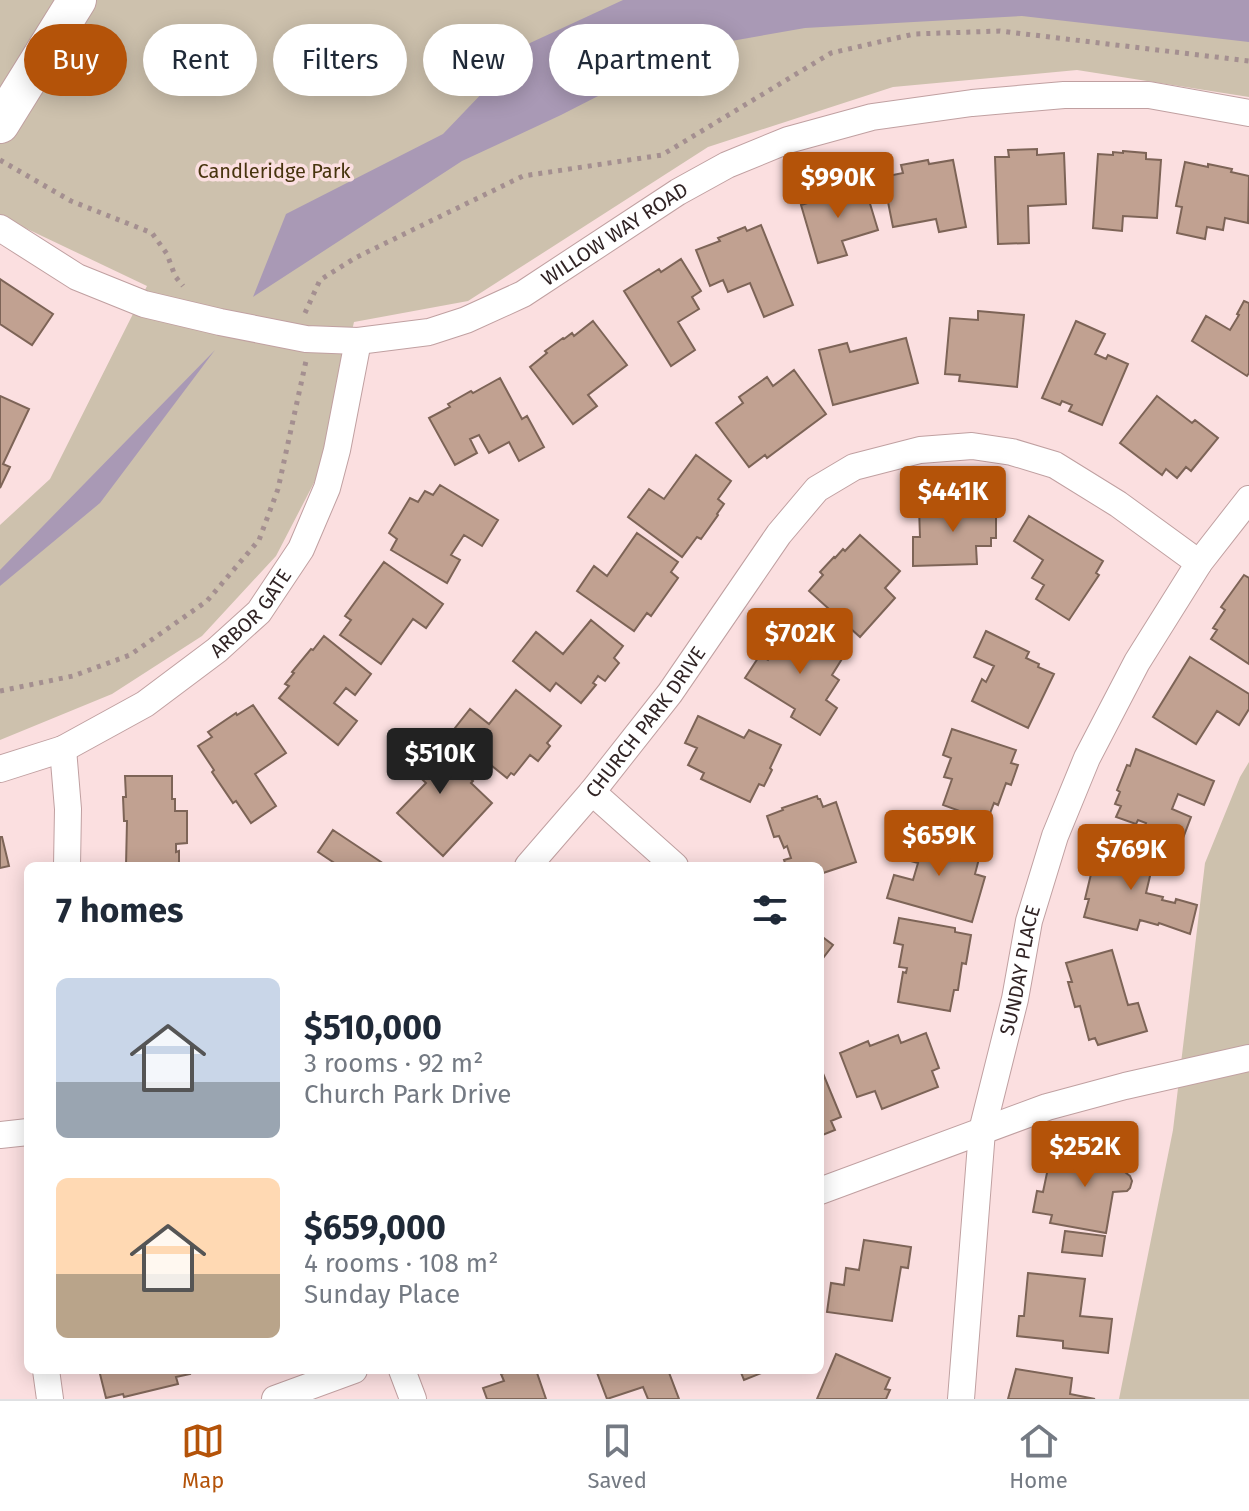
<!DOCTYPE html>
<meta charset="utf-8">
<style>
:root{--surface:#fff;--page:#f2f2f3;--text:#1f2937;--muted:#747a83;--line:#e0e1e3;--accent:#b45309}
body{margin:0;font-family:"Fira Sans",sans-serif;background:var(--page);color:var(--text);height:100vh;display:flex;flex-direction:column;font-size:30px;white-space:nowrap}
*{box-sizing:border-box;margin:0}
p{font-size:26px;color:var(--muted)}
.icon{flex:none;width:44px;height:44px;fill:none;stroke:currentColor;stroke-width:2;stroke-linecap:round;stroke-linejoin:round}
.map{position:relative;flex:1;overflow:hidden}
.side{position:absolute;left:24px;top:862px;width:800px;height:512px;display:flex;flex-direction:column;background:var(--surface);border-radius:12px;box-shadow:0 4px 20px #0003}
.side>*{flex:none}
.top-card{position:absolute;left:24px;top:24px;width:800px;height:72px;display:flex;gap:16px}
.price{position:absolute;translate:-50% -68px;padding:0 18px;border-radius:8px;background:var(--accent);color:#fff;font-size:26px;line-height:52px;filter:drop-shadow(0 2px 4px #0008)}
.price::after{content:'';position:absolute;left:50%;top:48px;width:24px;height:18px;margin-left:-12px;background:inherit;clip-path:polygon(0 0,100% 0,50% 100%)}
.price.selected{background:#222;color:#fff}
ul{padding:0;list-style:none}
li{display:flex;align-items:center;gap:24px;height:200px;padding:0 32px}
li span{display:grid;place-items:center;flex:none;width:224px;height:160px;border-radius:12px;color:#555}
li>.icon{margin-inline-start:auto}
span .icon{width:96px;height:96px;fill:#fffc;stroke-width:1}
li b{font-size:34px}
h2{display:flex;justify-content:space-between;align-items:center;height:96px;padding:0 32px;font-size:34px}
.pill{padding:0 28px;border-radius:36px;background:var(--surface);box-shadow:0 4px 20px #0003;font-size:28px;line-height:72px}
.pill.selected{background:var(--accent);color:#fff}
.menu{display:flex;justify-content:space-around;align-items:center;height:112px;border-top:2px solid var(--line);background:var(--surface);font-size:22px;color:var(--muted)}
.menu a{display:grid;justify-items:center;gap:4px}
.menu .selected{color:var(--accent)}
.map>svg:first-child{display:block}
.green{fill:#cdc1ad}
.water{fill:#a999b5}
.building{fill:#c1a191;stroke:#7d6457;stroke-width:2}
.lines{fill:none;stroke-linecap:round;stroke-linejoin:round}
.street-casing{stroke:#c0a0a1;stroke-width:28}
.secondary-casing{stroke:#c0a0a1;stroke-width:40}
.path{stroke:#a48f90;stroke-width:5;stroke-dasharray:4 6;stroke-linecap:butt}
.street{stroke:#fff;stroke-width:26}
.secondary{stroke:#fff;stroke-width:38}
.labels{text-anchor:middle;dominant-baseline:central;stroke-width:7;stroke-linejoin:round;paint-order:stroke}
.park-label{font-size:20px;fill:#47340e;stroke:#fbdfe0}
.street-label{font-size:20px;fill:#312425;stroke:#fbdfe0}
</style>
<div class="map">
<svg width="1249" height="1399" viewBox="0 0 1249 1399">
<rect width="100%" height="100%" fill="#fbdfe0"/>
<!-- green -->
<path class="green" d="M0 0H1249V97L1077 70 893 87 708 147 468 301 354 322 318 475 276 556 202 636 112 694 0 740V525L50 479 147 286 0 216Z
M1249 762V1399H1119L1173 1130 1205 863 1240 777Z"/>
<!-- water -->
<path class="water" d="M623 0H1249V42L1022 16 805 28 692 48 561 115 462 161 253 297 286 214 443 134 530 43Z
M215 350 100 503 0 586V570Z"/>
<!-- building -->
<path class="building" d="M1037 149V155L1064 153 1066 204 1028 206 1029 243 998 244 995 157H1009L1008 150Z
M1123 151 1146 153V159L1161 160 1157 218 1123 216 1122 231 1093 228 1098 154 1113 155V152L1123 153Z
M928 160 929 164 953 160 966 227 939 232 936 219 893 227 883 177 903 173 901 165Z
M1185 162 1208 167V164L1232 169 1231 172 1249 176 1248 223 1225 218 1223 230 1207 227 1205 239 1177 233 1182 207 1176 206Z
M852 184 853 187 864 184 878 230 842 241 847 255 818 263 801 205 814 201 812 196Z
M761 225 793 305 764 317 750 283 728 292 723 280 710 286 696 250 720 241 718 238 745 227 747 231Z
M681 259 701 291 692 297 699 309 678 322 695 350 671 366 624 291 659 269 661 272Z
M0 279 53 314 32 345 0 324Z
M1244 301 1249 303V373L1247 376 1192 341 1206 316 1230 330 1239 315 1237 314Z
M978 311 1024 315 1017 387 959 381 960 375 945 374 950 318 978 320Z
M593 321 627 365 588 395 597 406 573 424 530 367 547 353 545 351 563 338 564 339 572 333 574 336Z
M1076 321 1105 334 1095 354 1106 359 1108 355 1128 364 1102 425 1069 411 1072 405 1062 401 1060 405 1042 398Z
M906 338 918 383 833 405 819 350 847 343 850 352Z
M794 370 826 414 767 458 765 455 749 467 716 423 743 403 739 397 767 377 773 386Z
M500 378 522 419 527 416 544 447 519 461 509 442 489 453 479 435 470 439 477 453 455 465 429 418 450 407 448 404 471 391 473 393Z
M0 396 29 409 3 464 10 467 0 488Z
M1157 396 1192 423 1195 420 1218 438 1191 471 1186 467 1177 478 1166 469 1162 475 1120 443Z
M696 455 731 481 718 499 724 504 717 514 718 515 701 539 697 537 682 557 628 517 649 489 664 499Z
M440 485 498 520 482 546 464 535 451 555 460 560 447 583 391 550 397 539 389 533 410 498 418 502 425 491 433 495Z
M942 499H968V506L981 505V511H996V538H991V546H976L977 564 913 566V537H920L919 508H942Z
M1029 516 1103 561 1096 573 1099 575 1069 620 1036 599 1044 585 1032 578 1043 560 1014 541Z
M637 533 678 562 671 572 678 578 651 616 647 613 634 631 577 591 594 566 607 576Z
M860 535 900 571 885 588 895 598 860 637 809 591 823 575 820 572 834 557 835 558 843 549 845 551Z
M384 562 443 604 426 628 413 619 381 664 340 635 351 620 345 616Z
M1244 575 1249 578V664L1211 639 1217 630 1213 628 1225 610 1221 607Z
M591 620 623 646 614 658 619 663 605 681 598 676 593 683 596 685 581 703 556 683 550 691 513 661 536 632 563 654Z
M781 623 808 639 812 633 845 654 832 675 839 680 826 700 837 708 820 735 791 717 795 709 745 678 760 655 768 660 776 648 769 643Z
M986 631 1029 652 1026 658 1039 664 1038 667 1054 674 1028 728 972 701 982 679 986 682 994 666 974 657Z
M324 636 371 674 355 695 346 688 334 703 357 721 338 745 279 698 289 686 285 684 294 673 292 672 311 649 313 650Z
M1190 657 1249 694V709L1239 725 1217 711 1196 744 1153 717Z
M516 690 561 726 547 743 550 746 538 761 530 755 514 775 511 773 507 778 451 733 470 709 489 724Z
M253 705 286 753 255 774 276 806 251 823 236 801 233 803 212 772 214 770 198 746 212 737 208 732 236 713 237 715Z
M698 716 744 738 749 730 781 745 770 768 772 770 764 786 759 784 750 802 701 779 704 773 688 765 697 748 685 743Z
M952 729 1016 750 1011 763 1018 765 1011 785 1006 783 998 805 994 803 987 821 943 805 952 779 944 777 951 758 943 755Z
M421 732 473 781 471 783 492 803 443 856 397 813 426 783 398 756Z
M1136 749 1214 781 1204 805 1178 794 1172 809 1191 817 1180 846 1143 831 1146 823 1138 820 1136 824 1116 817 1121 806 1115 804 1120 792 1117 790 1127 765 1130 766Z
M125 776H172V799H175V811H187V843L176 844V852L179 851V866H126L127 821H124L123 797H126Z
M817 796 818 799H820L823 807 836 802 856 862 820 874V866H786L784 860 791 858 787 846 784 848 779 836 774 837 767 816 783 810 782 808Z
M333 830 387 866H339L318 852Z
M908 831 945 841 941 855 954 859 958 844 981 851 975 874 985 877 972 922 887 898 894 875 913 880 918 863 900 858Z
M0 837H2L9 866 0 868Z
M1099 841 1155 855 1146 893 1163 897 1162 900 1175 903 1176 899 1197 905 1190 934 1159 923 1158 925 1140 920 1137 930 1084 917 1089 899H1085Z
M899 918 955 928V932L971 935 966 964 962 963 958 990H954L950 1011 898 1002 903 972 906 973 907 968 899 967 903 945 894 943Z
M820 935 833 945 820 962Z
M1112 950 1128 1005 1138 1003 1147 1031 1098 1045 1095 1038 1089 1040 1080 1006 1075 1007 1068 982H1072L1066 963Z
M926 1033 939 1068 932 1071 938 1087 882 1109 875 1091 857 1097 840 1053 868 1041 870 1046 898 1035 901 1043Z
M820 1071H822L841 1117 831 1121 835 1130 820 1136Z
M1100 1144 1128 1149 1125 1172 1130 1176 1132 1181 1130 1188 1127 1191 1113 1192 1106 1233 1050 1223 1052 1215 1033 1212 1037 1191 1043 1192 1048 1168 1063 1170 1064 1158 1079 1160 1081 1149 1099 1152Z
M1065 1231 1105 1236 1102 1256 1062 1252Z
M864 1240 911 1247 908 1268 901 1267 892 1321 827 1312 831 1283 844 1285 846 1268 859 1270Z
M1028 1273 1085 1279 1080 1316 1112 1319 1108 1353 1063 1348V1341L1017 1336 1019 1316H1024Z
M836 1354 890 1378 885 1389 890 1390 886 1399H817Z
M1016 1369 1072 1378 1070 1394 1095 1399H1008Z
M99 1370H189L190 1374 176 1377 178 1384 124 1397 123 1394 106 1398Z
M513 1370H536L546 1399H487L483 1388 504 1381 501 1374Z
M596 1370H668L679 1399H648L643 1387 607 1399Z
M740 1370H769L744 1380Z"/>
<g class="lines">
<defs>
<g id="street">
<path id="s1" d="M0 228 77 277 144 304 220 322 306 339 358 341 429 332 466 320 523 294 678 192 727 165 788 140 872 117 972 103 1064 95H1149L1249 113"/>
<path d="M63 749 68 809 67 866"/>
<path id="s2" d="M0 769 63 749 145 704 217 650 259 612 301 549 327 488 337 450 358 341"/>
<path d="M592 792 675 866"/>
<path id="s3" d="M528 866 592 792 670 693 779 534 817 489 854 467 920 450 972 446 1012 452 1055 465 1118 504 1199 563"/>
<path d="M0 1135 28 1132"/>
<path d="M820 1191 1047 1107 1125 1086 1249 1058"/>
<path d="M46 1370 50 1399"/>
<path d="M402 1370 413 1399"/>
<path d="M275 1399 354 1370"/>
<path id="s4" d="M961 1399 982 1131 1015 999 1029 921 1055 836 1087 758 1137 662 1199 563 1249 499"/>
</g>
<path id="secondary" d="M0 124 77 0"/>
</defs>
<!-- street casing -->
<use href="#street" class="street-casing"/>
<!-- secondary casing -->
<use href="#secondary" class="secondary-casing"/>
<!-- path -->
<path class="path" d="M0 160 71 201 152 233 167 254 175 276 183 286
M305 313 320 280 355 258 523 176 662 155 831 53 914 34 1000 31 1249 61
M0 691 73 676 130 655 207 601 259 540 278 489 306 361"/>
<!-- street -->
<use href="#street" class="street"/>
<!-- secondary -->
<use href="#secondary" class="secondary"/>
</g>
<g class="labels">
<!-- park labels -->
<g class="park-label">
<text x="274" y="171">Candleridge Park</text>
</g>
<!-- street labels -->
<g class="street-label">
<text stroke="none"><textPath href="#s1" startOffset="664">WILLOW WAY ROAD</textPath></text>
<text stroke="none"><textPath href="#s2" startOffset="300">ARBOR GATE</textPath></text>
<text stroke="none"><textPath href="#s3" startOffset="186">CHURCH PARK DRIVE</textPath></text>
<text stroke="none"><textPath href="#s4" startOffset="434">SUNDAY PLACE</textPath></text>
</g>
</g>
</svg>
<b class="price" style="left:838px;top:220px">$990K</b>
<b class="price" style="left:953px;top:534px">$441K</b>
<b class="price" style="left:800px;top:676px">$702K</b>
<b class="price selected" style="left:440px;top:796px">$510K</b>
<b class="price" style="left:939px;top:878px">$659K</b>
<b class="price" style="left:1131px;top:892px">$769K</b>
<b class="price" style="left:1085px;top:1189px">$252K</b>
<div class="top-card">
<a class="pill selected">Buy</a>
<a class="pill">Rent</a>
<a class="pill">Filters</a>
<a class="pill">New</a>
<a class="pill">Apartment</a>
</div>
<section class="side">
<h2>7 homes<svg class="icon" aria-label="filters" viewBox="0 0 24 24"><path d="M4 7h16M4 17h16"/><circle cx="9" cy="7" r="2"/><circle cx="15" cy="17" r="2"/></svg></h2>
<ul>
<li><span style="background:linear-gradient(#c9d6e8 65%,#9aa5b1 0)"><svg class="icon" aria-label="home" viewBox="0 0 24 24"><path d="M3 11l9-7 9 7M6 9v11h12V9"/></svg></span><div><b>$510,000</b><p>3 rooms · 92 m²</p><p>Church Park Drive</p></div></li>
<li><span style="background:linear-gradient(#ffd9b3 60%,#b9a48a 0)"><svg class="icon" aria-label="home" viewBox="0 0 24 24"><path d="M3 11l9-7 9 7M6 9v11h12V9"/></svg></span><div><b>$659,000</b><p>4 rooms · 108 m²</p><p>Sunday Place</p></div></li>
</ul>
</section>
</div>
<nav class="menu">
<a class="selected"><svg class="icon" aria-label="map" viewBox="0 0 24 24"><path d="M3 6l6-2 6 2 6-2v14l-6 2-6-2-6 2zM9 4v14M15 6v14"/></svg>Map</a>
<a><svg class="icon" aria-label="saved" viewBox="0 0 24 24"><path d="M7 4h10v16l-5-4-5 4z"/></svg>Saved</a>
<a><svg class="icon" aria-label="home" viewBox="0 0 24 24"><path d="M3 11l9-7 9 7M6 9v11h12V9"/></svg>Home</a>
</nav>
